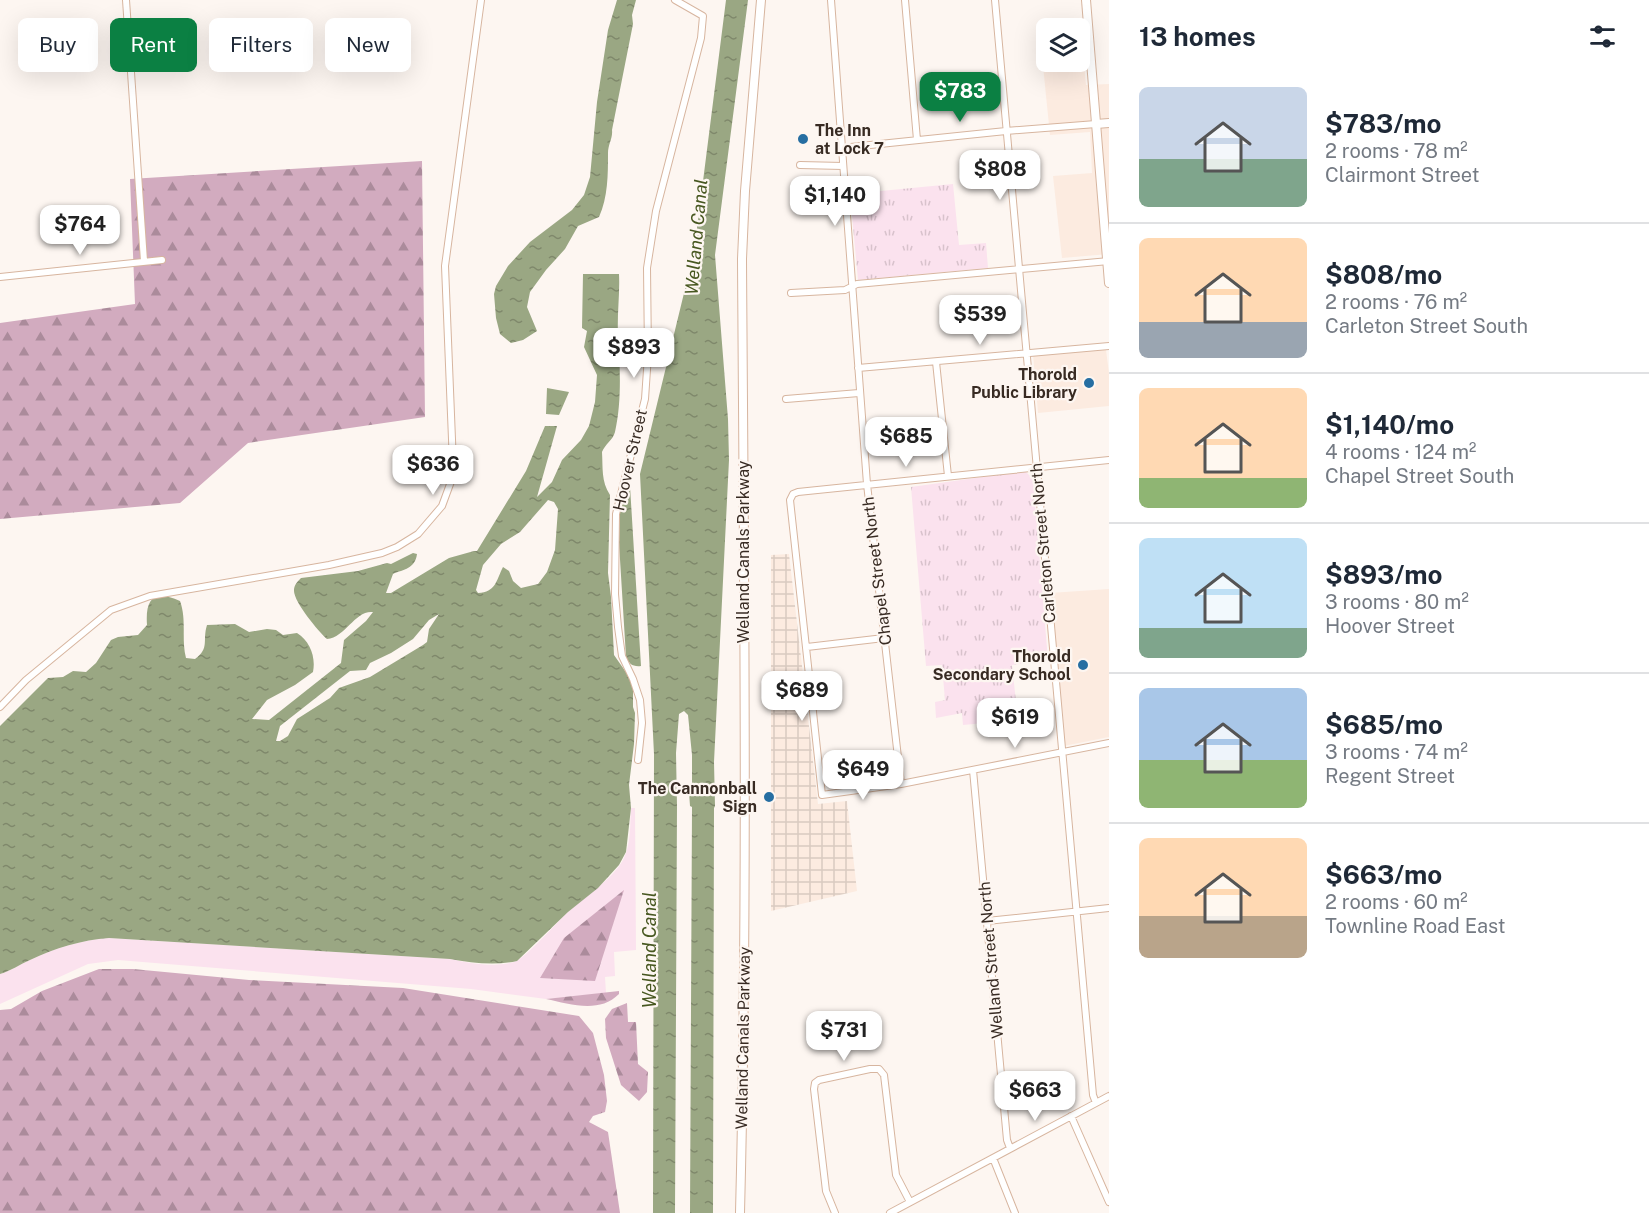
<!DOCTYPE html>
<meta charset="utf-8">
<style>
:root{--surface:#fff;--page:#f6f6f7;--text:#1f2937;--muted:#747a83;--line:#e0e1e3;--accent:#0b8043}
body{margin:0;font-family:"Public Sans",sans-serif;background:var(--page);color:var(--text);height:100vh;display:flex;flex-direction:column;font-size:22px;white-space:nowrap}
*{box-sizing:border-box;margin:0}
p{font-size:20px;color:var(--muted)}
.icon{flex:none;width:33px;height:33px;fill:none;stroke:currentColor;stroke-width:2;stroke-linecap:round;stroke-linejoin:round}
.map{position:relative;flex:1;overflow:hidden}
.drawer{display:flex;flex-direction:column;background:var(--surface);width:540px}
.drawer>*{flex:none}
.guide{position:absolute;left:18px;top:18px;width:570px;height:54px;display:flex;gap:12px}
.fabs{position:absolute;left:1036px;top:18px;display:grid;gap:12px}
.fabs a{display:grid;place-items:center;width:54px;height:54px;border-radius:9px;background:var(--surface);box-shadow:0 6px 24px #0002;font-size:30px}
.price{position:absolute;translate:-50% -51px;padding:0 14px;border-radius:12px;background:#fff;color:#222;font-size:20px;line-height:39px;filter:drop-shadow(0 2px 3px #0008)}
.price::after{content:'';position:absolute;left:50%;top:36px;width:18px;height:14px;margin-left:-9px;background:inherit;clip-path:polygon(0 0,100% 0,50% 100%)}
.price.active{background:var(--accent);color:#fff}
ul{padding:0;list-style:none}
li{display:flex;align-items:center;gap:18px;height:150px;padding:0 30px}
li+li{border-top:2px solid var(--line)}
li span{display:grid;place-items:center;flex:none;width:168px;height:120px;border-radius:9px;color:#555}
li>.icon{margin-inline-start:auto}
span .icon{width:72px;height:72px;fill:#fffc;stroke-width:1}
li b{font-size:26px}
h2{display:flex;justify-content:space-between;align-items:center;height:72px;padding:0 30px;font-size:26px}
.chip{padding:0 21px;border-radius:9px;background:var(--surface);box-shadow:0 6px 24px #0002;font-size:21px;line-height:54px}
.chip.active{background:var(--accent);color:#fff}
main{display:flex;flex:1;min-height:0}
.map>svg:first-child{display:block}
.built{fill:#fcebe0}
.industrial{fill:url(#industrial-grid)}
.grass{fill:#fbe2ee}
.forest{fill:url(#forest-firs)}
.park{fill:url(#park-tufts)}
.water{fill:url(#water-ripples);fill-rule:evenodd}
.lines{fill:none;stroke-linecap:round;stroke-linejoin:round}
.minor-casing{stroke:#d7b59f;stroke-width:8}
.tertiary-casing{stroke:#d7b59f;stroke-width:10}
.secondary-casing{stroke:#d7b59f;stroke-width:10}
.minor{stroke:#fff;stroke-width:6}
.tertiary{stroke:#fff;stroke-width:8}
.secondary{stroke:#fff;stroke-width:8}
.poi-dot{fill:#266ea2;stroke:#fdf6f1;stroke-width:2}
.labels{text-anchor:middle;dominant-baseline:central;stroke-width:4.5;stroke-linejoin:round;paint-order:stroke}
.poi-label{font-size:16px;font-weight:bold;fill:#382b23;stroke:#fdf6f1;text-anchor:end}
.street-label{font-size:16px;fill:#382b23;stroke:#fdf6f1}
.water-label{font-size:18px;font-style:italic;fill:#475720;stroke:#fdf6f1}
</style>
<main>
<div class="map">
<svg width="1109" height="1213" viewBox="0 0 1109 1213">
<defs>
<pattern id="industrial-grid" width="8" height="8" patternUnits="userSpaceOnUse" patternTransform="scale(1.5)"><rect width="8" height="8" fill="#fcebe0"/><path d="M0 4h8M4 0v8" fill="none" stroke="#d9cac0"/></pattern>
<pattern id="forest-firs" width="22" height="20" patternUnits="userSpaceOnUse" patternTransform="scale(1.5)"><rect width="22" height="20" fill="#d2abbf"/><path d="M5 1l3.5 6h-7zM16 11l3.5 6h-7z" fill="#ab8b9b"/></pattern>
<pattern id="park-tufts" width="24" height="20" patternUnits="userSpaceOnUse" patternTransform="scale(1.5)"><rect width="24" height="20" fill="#fbe2ee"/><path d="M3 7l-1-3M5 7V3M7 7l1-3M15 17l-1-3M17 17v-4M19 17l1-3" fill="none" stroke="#d8c2cc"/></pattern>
<pattern id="water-ripples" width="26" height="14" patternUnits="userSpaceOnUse" patternTransform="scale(1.5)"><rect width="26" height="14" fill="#9aa783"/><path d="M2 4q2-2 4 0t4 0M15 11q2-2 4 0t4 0" fill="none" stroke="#7f886b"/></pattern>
</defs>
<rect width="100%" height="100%" fill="#fdf6f1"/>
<!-- built -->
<path class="built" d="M1080 41H1082L1086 85 1109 84V254L1062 258 1053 176 1092 173 1090 132 1050 135 1041 46 1047 45V62H1080Z
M1106 350 1109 373V406L1038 413 1033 354Z
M1109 589V737L1064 746 1050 593Z"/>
<!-- industrial -->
<path class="industrial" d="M789 554 818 804 847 801 857 891 771 911V555Z"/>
<!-- grass -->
<path class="grass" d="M631 808H635L636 950 614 952 615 976 605 977 606 993 546 999 471 989 118 960 88 964 0 1004V974C11 971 20 964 30 960 55 948 82 940 109 938L450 959C469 963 495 968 514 962 526 958 557 922 568 912 583 899 616 876 624 858 631 844 630 824 631 808Z"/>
<!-- forest -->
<path class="forest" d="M422 161 425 417 248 443 180 503 0 519V323L135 304 130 179Z
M624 890 595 981 540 978 564 938Z
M99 969H133L249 980 403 988 579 1016 593 1033 604 1075 607 1101 605 1112 593 1116 589 1122 608 1132 620 1213H0V1010L11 1009 42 991Z
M619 991V994C599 1014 570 1004 546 999Z
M627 1003 628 1022H636L638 1064 648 1072 647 1092 639 1101 621 1085 606 1038 605 1019 612 1009Z"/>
<!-- park -->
<path class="park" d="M953 184 959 245 986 243 988 268 858 280 850 194Z
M1025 471 1033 479 1048 660 1012 665 1018 720 963 725 962 713 936 718 935 702 945 700 942 665 926 666 911 487Z"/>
<!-- water -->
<path class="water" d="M617 0H636L632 15 633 24 612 130C613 138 608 144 608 153 608 175 608 197 599 217L578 226 565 249 546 270 530 292 527 307 537 331 523 340 511 343 500 334 496 318 494 294 496 286 508 266 530 242 572 210 584 195 590 177 597 102 608 30Z
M726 0H748L715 255 728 419 729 460 714 762 715 806 714 808 713 1213H690L692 807 690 806 689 792H692V755L688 715 684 711 679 714 676 753 677 806 675 1213H653L654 754 640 474 694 252Z
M583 274H619C620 294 617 314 618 334 620 366 622 401 615 432 613 440 605 444 602 452 603 468 601 481 610 495L608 573 611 597 614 655 630 678 633 688V707L635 713 634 744 629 785 631 808 626 852 619 865 598 888 568 912 517 961C495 966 472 963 450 959L109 938C82 940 55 948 30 960 20 964 11 971 0 974V726L48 678 63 677 73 671 86 672 96 663 111 640 118 637 138 635 147 625C145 597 155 590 180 601 187 620 181 639 186 658L195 659C210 648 202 641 207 625L235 624 249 632 267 629 276 630 283 635 297 633C310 641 316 657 313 672L295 685 267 700 252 719 269 720 341 663 344 640 366 621 373 612C355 610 346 637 327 639 319 632 293 601 294 590 294 585 298 581 301 578L358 571 387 563 391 564 413 553 417 554C415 569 404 569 393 574L386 593H391L449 558 474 551H477L526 471 545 426H557L537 497 552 482 562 460 581 440 589 426 595 402 597 375 584 347 587 331 582 328ZM548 500 554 502 558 509 555 550 547 572 538 584 521 588 513 581 509 571 503 567C496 581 496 592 478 593L476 590 483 565 501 544 520 532ZM439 614 429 629 427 642 423 645 370 677 339 688 330 698 297 719 288 736 280 741H276L280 726 350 671 366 670 370 663 391 653 413 639 429 620Z
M547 388 569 392 559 415 546 414Z
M629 486H630L641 666C633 667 629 664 626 657L619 543 620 510Z"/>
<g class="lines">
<defs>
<path id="minor" d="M126 0 144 261
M831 0 867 484 901 784
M905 0 917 140
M995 0 1093 1095 1096 1103
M841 148 1006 131 1096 124
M800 165 843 166
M0 277 162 260
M791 293 845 290 857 284 1109 261
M936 362 948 476
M858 368 1109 346
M786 399 859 393
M1109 460 798 492 793 494 790 500 822 795 901 784 1109 743
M807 647 884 638
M0 707 26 680 111 610 150 596 329 565 382 553 397 547 418 534 442 506 453 476V464L445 266 481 0
M638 760 642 723 640 700 633 679 622 656 618 627 615 594 616 514 645 399 648 355 647 268 656 211 701 38 703 16 675 0
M973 770 1007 1140 1010 1148
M987 921 1109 908
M1071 1116 1109 1202
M993 1158 1015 1213
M835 1213 826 1191 814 1089 815 1083 819 1080 870 1069H879L884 1075 896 1175 910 1202
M890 1213 1109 1096"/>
<path id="tertiary" d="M1096 124 1109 123
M740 1213C748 895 744 577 742 259L745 191 761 0"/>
<path id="secondary" d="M1086 0 1109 283"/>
</defs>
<!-- minor casing -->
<use href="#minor" class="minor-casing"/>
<!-- tertiary casing -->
<use href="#tertiary" class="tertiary-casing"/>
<!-- secondary casing -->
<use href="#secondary" class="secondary-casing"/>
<!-- minor -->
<use href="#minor" class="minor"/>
<!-- tertiary -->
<use href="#tertiary" class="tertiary"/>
<!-- secondary -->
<use href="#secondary" class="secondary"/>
</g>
<!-- markers -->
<g class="poi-dot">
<circle cx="803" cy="139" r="6"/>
<circle cx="1089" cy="383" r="6"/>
<circle cx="1083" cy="665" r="6"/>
<circle cx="769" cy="797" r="6"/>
</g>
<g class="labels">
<!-- poi labels -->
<g class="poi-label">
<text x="815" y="130" text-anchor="start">The Inn<tspan x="815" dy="18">at Lock 7</tspan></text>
<text x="1077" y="374">Thorold<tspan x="1077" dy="18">Public Library</tspan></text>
<text x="1071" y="656">Thorold<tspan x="1071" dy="18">Secondary School</tspan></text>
<text x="757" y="788">The Cannonball<tspan x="757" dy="18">Sign</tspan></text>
</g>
<!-- street labels -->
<g class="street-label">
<text transform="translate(630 460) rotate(-77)">Hoover Street</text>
<text transform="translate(1043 543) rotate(-95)">Carleton Street North</text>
<text transform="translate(743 552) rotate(-90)">Welland Canals Parkway</text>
<text transform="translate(877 571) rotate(-97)">Chapel Street North</text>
<text transform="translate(991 960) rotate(-95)">Welland Street North</text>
<text transform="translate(743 1038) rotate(-89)">Welland Canals Parkway</text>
</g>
<!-- water labels -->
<g class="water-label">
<text transform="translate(696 237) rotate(-85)">Welland Canal</text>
<text transform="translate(649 950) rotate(-90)">Welland Canal</text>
</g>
</g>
</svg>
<div class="fabs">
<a><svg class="icon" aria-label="layers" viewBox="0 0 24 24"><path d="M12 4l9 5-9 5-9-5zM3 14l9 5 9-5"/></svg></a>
</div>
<b class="price active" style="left:960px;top:123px">$783</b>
<b class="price" style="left:1000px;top:201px">$808</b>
<b class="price" style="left:835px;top:227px">$1,140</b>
<b class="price" style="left:80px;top:256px">$764</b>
<b class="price" style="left:980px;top:346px">$539</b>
<b class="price" style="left:634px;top:379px">$893</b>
<b class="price" style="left:906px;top:468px">$685</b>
<b class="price" style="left:433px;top:496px">$636</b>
<b class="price" style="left:802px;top:722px">$689</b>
<b class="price" style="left:1015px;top:749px">$619</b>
<b class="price" style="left:863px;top:801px">$649</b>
<b class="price" style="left:844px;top:1062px">$731</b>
<b class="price" style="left:1035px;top:1122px">$663</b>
<div class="guide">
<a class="chip">Buy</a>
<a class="chip active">Rent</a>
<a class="chip">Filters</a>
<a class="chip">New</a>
</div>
</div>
<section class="drawer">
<h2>13 homes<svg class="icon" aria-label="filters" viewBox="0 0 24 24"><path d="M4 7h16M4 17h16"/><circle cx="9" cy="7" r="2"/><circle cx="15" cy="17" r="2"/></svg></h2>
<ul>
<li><span style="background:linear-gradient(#c9d6e8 60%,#7fa58c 0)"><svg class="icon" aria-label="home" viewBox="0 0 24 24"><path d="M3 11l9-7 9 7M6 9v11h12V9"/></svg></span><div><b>$783/mo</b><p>2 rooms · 78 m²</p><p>Clairmont Street</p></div></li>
<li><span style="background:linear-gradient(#ffd9b3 70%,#9aa5b1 0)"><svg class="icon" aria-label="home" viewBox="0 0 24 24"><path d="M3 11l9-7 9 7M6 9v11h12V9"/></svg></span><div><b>$808/mo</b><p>2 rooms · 76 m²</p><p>Carleton Street South</p></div></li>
<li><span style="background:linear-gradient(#ffd9b3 75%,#8fb573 0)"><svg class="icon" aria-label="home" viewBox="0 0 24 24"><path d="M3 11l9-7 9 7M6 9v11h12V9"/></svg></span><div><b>$1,140/mo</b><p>4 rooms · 124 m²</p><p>Chapel Street South</p></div></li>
<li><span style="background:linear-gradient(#bfe0f5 75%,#7fa58c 0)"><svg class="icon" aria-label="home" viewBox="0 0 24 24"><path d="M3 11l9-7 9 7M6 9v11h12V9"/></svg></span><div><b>$893/mo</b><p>3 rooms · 80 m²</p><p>Hoover Street</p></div></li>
<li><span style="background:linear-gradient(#a9c7e8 60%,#8fb573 0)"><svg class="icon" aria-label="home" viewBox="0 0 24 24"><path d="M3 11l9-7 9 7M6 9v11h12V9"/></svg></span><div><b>$685/mo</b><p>3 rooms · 74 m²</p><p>Regent Street</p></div></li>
<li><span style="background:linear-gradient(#ffd9b3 65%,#b9a48a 0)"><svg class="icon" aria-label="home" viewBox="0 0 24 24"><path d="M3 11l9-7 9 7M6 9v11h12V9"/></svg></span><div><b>$663/mo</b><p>2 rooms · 60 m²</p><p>Townline Road East</p></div></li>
</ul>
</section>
</main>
